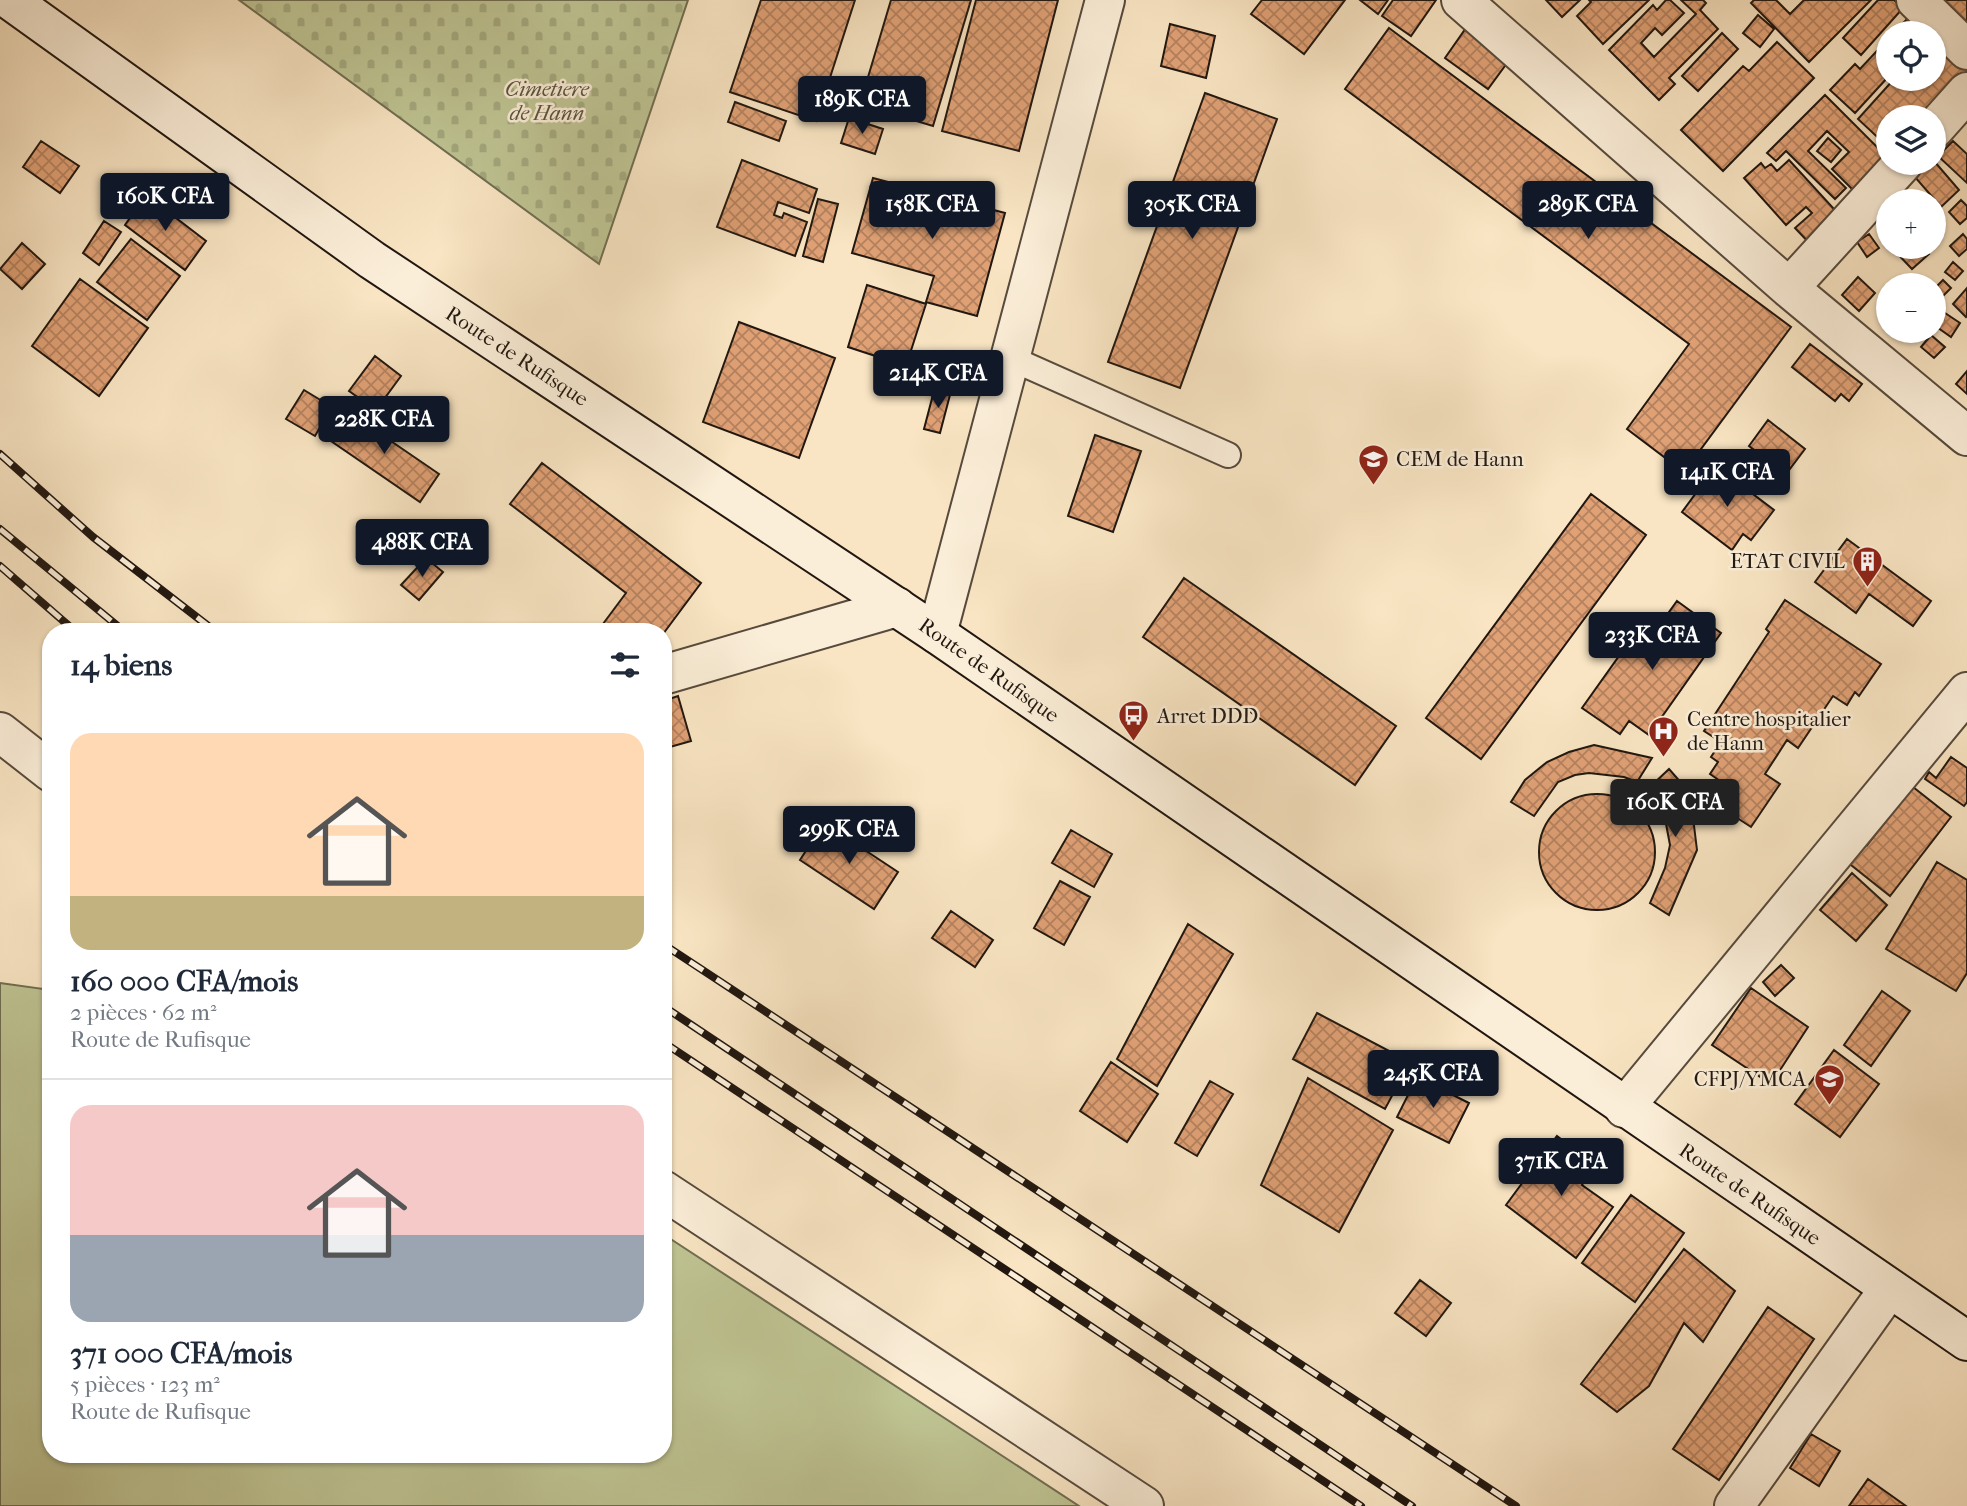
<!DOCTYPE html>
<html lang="fr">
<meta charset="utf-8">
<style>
:root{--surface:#fff;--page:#f6f6f7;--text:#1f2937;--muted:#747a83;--line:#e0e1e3;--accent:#111827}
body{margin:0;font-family:"IM FELL French Canon",serif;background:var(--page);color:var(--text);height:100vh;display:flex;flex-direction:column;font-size:26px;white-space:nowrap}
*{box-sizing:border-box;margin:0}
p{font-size:23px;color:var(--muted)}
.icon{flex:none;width:38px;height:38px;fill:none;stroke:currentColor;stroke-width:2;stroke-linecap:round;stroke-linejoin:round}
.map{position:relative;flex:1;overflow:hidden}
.drawer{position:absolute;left:42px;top:623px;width:630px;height:840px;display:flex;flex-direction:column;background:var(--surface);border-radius:28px;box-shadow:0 2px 5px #0004}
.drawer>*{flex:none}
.controls{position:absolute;left:1876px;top:21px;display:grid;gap:14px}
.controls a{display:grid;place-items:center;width:70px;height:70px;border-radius:50%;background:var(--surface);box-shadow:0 2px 5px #0004;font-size:35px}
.price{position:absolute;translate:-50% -60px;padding:0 16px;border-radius:7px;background:var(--accent);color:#fff;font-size:23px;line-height:46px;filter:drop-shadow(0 2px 4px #0008)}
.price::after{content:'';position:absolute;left:50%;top:42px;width:21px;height:16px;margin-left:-10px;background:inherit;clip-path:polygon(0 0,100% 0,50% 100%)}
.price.on{background:#222;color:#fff}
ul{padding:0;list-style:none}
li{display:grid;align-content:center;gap:14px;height:371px;padding:0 28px}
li+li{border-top:2px solid var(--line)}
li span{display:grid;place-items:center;height:217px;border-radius:21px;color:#555}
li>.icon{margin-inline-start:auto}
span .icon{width:126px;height:126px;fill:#fffc;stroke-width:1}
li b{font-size:30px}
h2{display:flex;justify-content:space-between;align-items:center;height:84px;padding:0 28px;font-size:30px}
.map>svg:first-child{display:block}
.green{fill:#bfc493;stroke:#706e52;stroke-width:2}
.cemetery{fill:url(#cemetery-stones);stroke:#706e52;stroke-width:2}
.building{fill:url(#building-cross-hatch);stroke:#211710;stroke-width:2}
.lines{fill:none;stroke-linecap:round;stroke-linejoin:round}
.lane-casing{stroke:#574a3d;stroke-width:28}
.street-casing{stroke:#574a3d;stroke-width:42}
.secondary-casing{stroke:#211710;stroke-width:42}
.lane{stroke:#fbeed8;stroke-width:24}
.street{stroke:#fbeed8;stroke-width:38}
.secondary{stroke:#fbeed8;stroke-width:38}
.rail-casing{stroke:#211710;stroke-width:8}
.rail{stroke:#fbeed8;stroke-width:5;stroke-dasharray:16;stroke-linecap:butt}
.labels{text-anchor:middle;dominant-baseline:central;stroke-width:5;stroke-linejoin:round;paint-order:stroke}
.park-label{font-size:21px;font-style:italic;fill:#58543e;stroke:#fbeed8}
.street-label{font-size:21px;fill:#211710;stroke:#fbeed8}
.poi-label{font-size:21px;fill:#211710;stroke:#fbeed8;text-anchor:start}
</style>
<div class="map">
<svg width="1967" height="1506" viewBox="0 0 1967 1506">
<defs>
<pattern id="cemetery-stones" width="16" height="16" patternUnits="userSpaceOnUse" patternTransform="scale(1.75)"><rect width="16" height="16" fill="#bfc493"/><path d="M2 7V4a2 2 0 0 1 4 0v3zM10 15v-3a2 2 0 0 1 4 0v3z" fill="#a4a87e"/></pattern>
<pattern id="building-cross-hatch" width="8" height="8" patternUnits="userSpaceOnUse" patternTransform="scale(1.75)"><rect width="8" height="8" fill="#e0a175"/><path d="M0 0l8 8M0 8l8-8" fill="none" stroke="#b5825f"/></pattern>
</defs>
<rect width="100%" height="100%" fill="#f9e5c3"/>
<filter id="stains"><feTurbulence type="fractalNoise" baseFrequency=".00286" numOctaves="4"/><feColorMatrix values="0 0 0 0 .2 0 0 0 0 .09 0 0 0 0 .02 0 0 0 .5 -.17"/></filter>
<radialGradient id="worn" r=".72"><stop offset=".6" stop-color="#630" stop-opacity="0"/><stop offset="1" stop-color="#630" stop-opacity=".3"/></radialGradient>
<!-- green -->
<path class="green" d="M0 983 51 990V1454H663V1234L1079 1506H0Z"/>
<!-- cemetery -->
<path class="cemetery" d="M239 0H688L599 264Z"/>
<!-- building -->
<path class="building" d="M761 0H855L816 121 730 92Z
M891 0H971L933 126 860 104Z
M976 0H1058L1019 151 942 131Z
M1262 0H1345L1304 54 1251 14Z
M1360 0H1388L1378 14Z
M1393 0H1436L1411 36 1382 16Z
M1546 0H1580L1562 17Z
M1589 0H1649L1603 44 1577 16 1591 2Z
M1666 0H1670L1684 13 1662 35 1655 28 1641 43 1654 57 1696 14 1681 0H1703L1706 3 1700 10 1718 29 1669 78 1675 84 1659 100 1609 50 1653 5 1657 10Z
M1754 0H1776L1790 14 1804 0H1871L1809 62 1751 3Z
M1878 0H1894L1903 8 1861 55 1843 38Z
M1943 0H1967V29Z
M1758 15 1774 29 1760 47 1743 33Z
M1908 18 1924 33H1894Z
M1170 24 1215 36 1206 78 1161 66Z
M1389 28 1791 327 1684 472 1627 429 1689 344 1345 89Z
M1466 28 1510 59 1488 89 1445 58Z
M1722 33 1738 49 1698 91 1682 76Z
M1888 39V77L1855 113 1830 90 1855 64 1860 69Z
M1934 39 1967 69V74L1928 117H1888V147L1858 119 1894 79H1934Z
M1777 42 1814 78 1723 171 1681 130 1743 66 1749 71Z
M1205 93 1277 119 1180 388 1108 362Z
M1825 95 1888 158 1857 194 1832 169 1849 152 1827 131 1808 151 1846 188 1835 199 1786 151 1776 161 1767 153Z
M735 102 786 121 779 141 728 122Z
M849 118 883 129 875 154 841 143Z
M1828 138 1841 150 1831 162 1817 151Z
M41 141 79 166 60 193 23 167Z
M1953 141 1967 154V183L1938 156Z
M742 160 817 189 809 213 778 202 774 215 782 218 784 213 807 222 795 256 717 227Z
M1789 160 1844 220 1814 248 1795 228 1812 213 1806 207 1786 225 1744 178 1761 163 1765 168 1771 164 1777 171Z
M1934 161 1959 190 1941 207 1914 176Z
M873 178 1005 213 977 316 926 302 934 276 852 253Z
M146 195 206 241 185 270 125 225Z
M818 199 838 204 823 262 803 256Z
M1961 200 1967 206V218L1960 224 1949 212Z
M104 221 121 232 99 265 83 253Z
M1869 234 1879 248 1867 257 1857 242Z
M1963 234 1967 239V249L1959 256 1950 246Z
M131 239 180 276 147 320 97 282Z
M22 243 45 264 22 289 0 269Z
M1891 247H1922L1929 254 1912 269Z
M1953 262 1963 271 1955 280 1945 272Z
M1858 277 1875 293 1859 311 1842 295Z
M80 279 148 328 99 396 32 346Z
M1943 280 1951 288 1941 298 1934 289Z
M867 285 926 304 906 366 848 347Z
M1967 288V316L1966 317 1953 304Z
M1942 311 1960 323 1951 337 1934 325Z
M739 322 835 358 799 458 703 422Z
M1931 335 1945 347 1934 358 1921 347Z
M1810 344 1862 384 1849 401 1841 394 1835 401 1792 367Z
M375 356 401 376 376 410 349 391Z
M1967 371V394L1956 384Z
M935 387 951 391 940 433 924 429Z
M304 390 332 407 315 436 286 419Z
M347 411 439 474 420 502 328 439Z
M1768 420 1805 449 1786 474 1749 446Z
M1095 435 1141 451 1113 532 1068 516Z
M542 463 701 583 663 634 597 632 626 593 510 504Z
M1716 466 1774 510 1751 540 1743 534 1732 550 1682 512Z
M1591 494 1646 535 1481 759 1426 718Z
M1847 539 1931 601 1913 626 1869 594 1856 613 1815 582Z
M426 558 443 572 419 600 401 585Z
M1184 578 1396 726 1355 785 1143 637Z
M1785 600 1881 664 1859 696 1855 692 1847 705 1833 696 1798 748 1787 740 1765 774 1780 784 1751 827 1711 801 1723 783 1710 774 1718 762 1711 757 1721 742 1704 731 1769 632 1766 629Z
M1677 601 1721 633 1649 735 1629 721 1620 734 1582 708 1634 635 1646 644Z
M678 696 691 741 663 749V701Z
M1594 745 1652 758 1637 782 1624 777 1589 773 1575 775 1558 782 1534 816 1511 802 1525 780 1547 762 1569 752Z
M1951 757 1967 768V802L1964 806 1925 779 1929 772 1936 778Z
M1669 769 1690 793 1697 850 1669 915 1650 903 1665 868 1670 845 1663 808 1649 788Z
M1913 787 1951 817 1890 896 1841 857 1857 837 1867 845Z
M1539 852a58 58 0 1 1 116 0a58 58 0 1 1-116 0Z
M824 823 898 872 874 909 800 860Z
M1071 830 1112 854 1094 887 1052 863Z
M1937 862 1967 880V973L1956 991 1886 949Z
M1852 873 1887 905 1856 941 1820 910Z
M1060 881 1090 897 1064 945 1034 928Z
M951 911 993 940 975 967 932 938Z
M1188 924 1233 954 1157 1086 1117 1059Z
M1781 965 1794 978 1775 996 1763 982Z
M1751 988 1808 1027 1771 1084 1712 1045Z
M1882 991 1910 1011 1871 1066 1844 1045Z
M1317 1013 1410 1062 1385 1109 1293 1059Z
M1834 1050 1879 1084 1840 1137 1795 1104Z
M1111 1062 1158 1094 1127 1142 1080 1111Z
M1417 1077 1469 1103 1449 1143 1397 1117Z
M1308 1078 1393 1130 1339 1232 1261 1185Z
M1210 1081 1233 1094 1197 1156 1175 1143Z
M1557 1136 1596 1165 1582 1185 1613 1207 1576 1258 1506 1205Z
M1631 1195 1684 1233 1635 1302 1582 1263Z
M1684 1249 1735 1291 1703 1342 1684 1323 1649 1386 1617 1412 1581 1384Z
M1420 1280 1451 1303 1426 1336 1395 1313Z
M1768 1307 1814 1339 1719 1480 1673 1449Z
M1811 1434 1840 1451 1819 1486 1790 1468Z
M1868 1479 1906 1506H1849Z"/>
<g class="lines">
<defs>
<path id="lane" d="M1010 358 1228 455"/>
<path id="street" d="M1461 0 1789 288 1967 436
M1916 0 1967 50
M1934 129 1967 92
M1789 288 1903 163
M937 634 1105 0
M663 675 897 607
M0 732 51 772
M1624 1108 1967 692
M663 1190 1144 1506
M1734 1506 1889 1289"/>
<path id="secondary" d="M10 0 372 260 937 634 1967 1341"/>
</defs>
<!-- lane casing -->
<use href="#lane" class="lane-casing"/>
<!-- street casing -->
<use href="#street" class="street-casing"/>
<!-- secondary casing -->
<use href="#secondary" class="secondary-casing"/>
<!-- lane -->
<use href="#lane" class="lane"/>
<!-- street -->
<use href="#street" class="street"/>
<!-- secondary -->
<use href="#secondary" class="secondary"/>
<defs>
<path id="rail" d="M0 454 93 537 216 632
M0 529 125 632
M0 566 76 632
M663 944 1516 1506
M663 1006 1412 1506
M663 1042 1361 1506"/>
</defs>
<!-- rail casing -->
<use href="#rail" class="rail-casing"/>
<!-- rail -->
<use href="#rail" class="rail"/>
</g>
<!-- icons -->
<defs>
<symbol id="school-pin" viewBox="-11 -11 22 30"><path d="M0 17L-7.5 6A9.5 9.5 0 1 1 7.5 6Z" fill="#8f2418" stroke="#fbeed8"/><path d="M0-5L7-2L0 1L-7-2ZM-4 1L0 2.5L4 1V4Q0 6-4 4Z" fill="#fff"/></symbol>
<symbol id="building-pin" viewBox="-11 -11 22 30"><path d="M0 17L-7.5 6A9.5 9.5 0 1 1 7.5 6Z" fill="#8f2418" stroke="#fbeed8"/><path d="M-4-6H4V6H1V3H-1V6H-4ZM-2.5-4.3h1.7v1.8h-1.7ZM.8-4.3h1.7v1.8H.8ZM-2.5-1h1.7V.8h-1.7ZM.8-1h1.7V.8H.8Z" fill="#fff"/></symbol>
<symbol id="bus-pin" viewBox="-11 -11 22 30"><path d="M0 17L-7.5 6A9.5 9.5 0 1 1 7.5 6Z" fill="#8f2418" stroke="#fbeed8"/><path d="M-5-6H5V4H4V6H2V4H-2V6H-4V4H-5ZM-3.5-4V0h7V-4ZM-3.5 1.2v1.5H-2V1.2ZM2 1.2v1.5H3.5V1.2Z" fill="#fff"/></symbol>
<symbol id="hospital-pin" viewBox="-11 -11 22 30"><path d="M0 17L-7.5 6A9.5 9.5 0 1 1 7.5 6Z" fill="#8f2418" stroke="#fbeed8"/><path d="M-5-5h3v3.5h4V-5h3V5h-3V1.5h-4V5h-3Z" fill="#fff"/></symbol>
</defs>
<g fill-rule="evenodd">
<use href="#school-pin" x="1356" y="442" width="35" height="47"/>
<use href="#building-pin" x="1850" y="544" width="35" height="47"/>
<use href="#bus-pin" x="1116" y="698" width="35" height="47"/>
<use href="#hospital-pin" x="1646" y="714" width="35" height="47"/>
<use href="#school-pin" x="1812" y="1062" width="35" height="47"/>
</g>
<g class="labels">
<!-- park labels -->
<g class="park-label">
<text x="547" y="89">Cimetiere<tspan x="547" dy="24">de Hann</tspan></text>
</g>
<!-- street labels -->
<g class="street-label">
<text transform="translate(517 356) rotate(33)">Route de Rufisque</text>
<text transform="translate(989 670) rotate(35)">Route de Rufisque</text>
<text transform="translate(1750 1194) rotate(34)">Route de Rufisque</text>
</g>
<!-- poi labels -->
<g class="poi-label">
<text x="1396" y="459">CEM de Hann</text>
<text x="1845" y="561" text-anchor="end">ETAT CIVIL</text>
<text x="1157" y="716">Arret DDD</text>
<text x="1687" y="719">Centre hospitalier<tspan x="1687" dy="24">de Hann</tspan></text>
<text x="1806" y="1079" text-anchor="end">CFPJ/YMCA</text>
</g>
</g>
<rect width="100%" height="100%" filter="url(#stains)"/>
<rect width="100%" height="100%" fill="url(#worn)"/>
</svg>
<div class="controls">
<a><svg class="icon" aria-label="locate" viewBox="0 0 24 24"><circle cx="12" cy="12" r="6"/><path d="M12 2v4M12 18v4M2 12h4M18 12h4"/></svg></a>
<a><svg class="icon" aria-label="layers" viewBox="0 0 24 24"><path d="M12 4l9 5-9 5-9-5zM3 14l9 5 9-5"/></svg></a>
<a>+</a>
<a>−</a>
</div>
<b class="price" style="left:862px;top:136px">189K CFA</b>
<b class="price" style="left:165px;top:233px">160K CFA</b>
<b class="price" style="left:932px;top:241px">158K CFA</b>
<b class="price" style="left:1192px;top:241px">305K CFA</b>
<b class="price" style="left:1588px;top:241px">289K CFA</b>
<b class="price" style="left:938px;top:410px">214K CFA</b>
<b class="price" style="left:384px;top:456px">228K CFA</b>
<b class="price" style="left:1727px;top:509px">141K CFA</b>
<b class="price" style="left:422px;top:579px">488K CFA</b>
<b class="price" style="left:1652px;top:672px">233K CFA</b>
<b class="price on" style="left:1675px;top:839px">160K CFA</b>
<b class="price" style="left:849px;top:866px">299K CFA</b>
<b class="price" style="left:1433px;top:1110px">245K CFA</b>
<b class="price" style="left:1561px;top:1198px">371K CFA</b>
<section class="drawer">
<h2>14 biens<svg class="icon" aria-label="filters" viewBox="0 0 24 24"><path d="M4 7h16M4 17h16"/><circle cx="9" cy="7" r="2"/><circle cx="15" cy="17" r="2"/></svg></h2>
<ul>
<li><span style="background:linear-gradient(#ffd9b3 75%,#c2b280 0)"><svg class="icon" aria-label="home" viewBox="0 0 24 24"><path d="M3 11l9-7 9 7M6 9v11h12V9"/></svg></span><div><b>160 000 CFA/mois</b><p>2 pièces · 62 m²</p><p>Route de Rufisque</p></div></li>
<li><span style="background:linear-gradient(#f6c9c9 60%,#9aa5b1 0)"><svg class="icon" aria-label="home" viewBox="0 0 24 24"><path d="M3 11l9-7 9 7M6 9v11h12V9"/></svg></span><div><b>371 000 CFA/mois</b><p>5 pièces · 123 m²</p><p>Route de Rufisque</p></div></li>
</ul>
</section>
</div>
